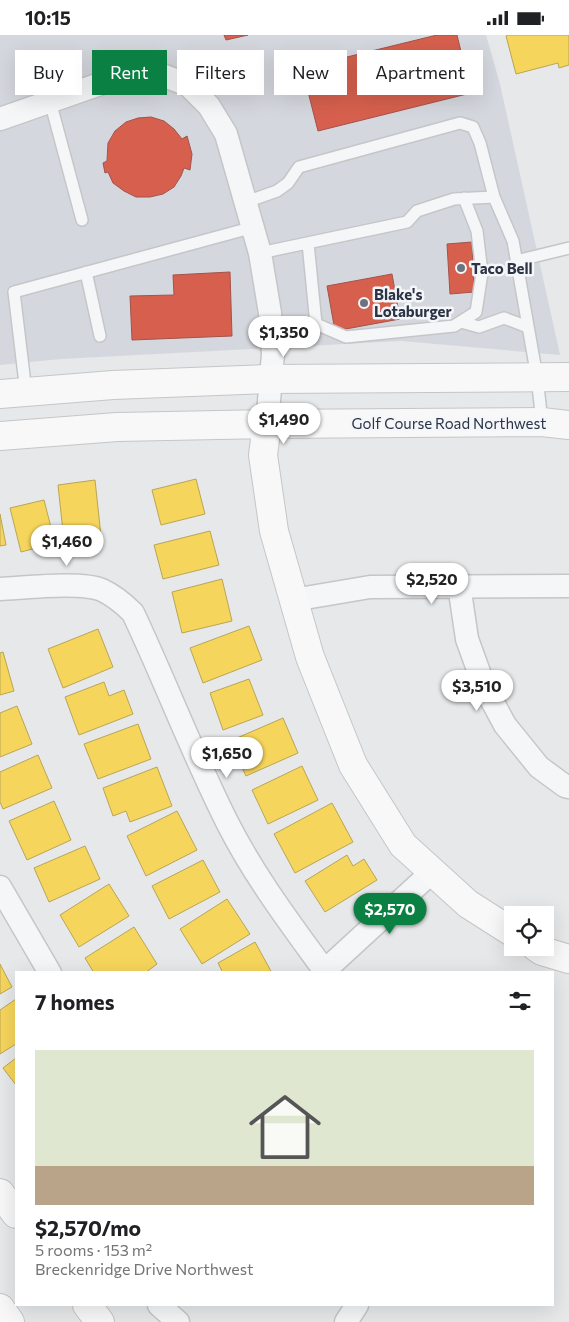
<!DOCTYPE html>
<meta charset="utf-8">
<style>
:root{--surface:#fff;--page:#f2f2f2;--text:#202124;--muted:#757577;--line:#e0e0e0;--accent:#0b8043}
body{margin:0;font-family:Commissioner,sans-serif;background:var(--page);color:var(--text);height:100vh;display:flex;flex-direction:column;font-size:19px;white-space:nowrap}
*{box-sizing:border-box;margin:0}
p{font-size:16px;color:var(--muted)}
.icon{flex:none;width:28px;height:28px;fill:none;stroke:currentColor;stroke-width:2;stroke-linecap:round;stroke-linejoin:round}
.map{position:relative;flex:1;overflow:hidden}
.drawer{position:absolute;left:15px;top:936px;width:539px;height:335px;display:flex;flex-direction:column;background:var(--surface);border-radius:0px;box-shadow:0 5px 20px #0002}
.drawer>*{flex:none}
.guide{position:absolute;left:15px;top:15px;width:540px;height:45px;display:flex;gap:10px}
.fabs{position:absolute;left:504px;top:871px;display:grid;gap:10px}
.fabs a{display:grid;place-items:center;width:50px;height:50px;border-radius:0px;background:var(--surface);box-shadow:0 5px 20px #0002;font-size:25px}
.price{position:absolute;translate:-50% -42px;padding:0 11px;border-radius:18px;background:#fff;color:#222;font-size:16px;line-height:32px;filter:drop-shadow(0 1px 2px #0008)}
.price::after{content:'';position:absolute;left:50%;top:30px;width:15px;height:11px;margin-left:-8px;background:inherit;clip-path:polygon(0 0,100% 0,50% 100%)}
.price.active{background:var(--accent);color:#fff}
ul{padding:0;list-style:none}
li{display:grid;align-content:center;gap:10px;height:265px;padding:0 20px}
li+li{border-top:1px solid var(--line)}
li span{display:grid;place-items:center;height:155px;border-radius:0px;color:#555}
li>.icon{margin-inline-start:auto}
span .icon{width:90px;height:90px;fill:#fffc;stroke-width:1}
li b{font-size:21px}
h2{display:flex;justify-content:space-between;align-items:center;height:60px;padding:0 20px;font-size:21px}
.tag{padding:0 18px;border-radius:0px;background:var(--surface);box-shadow:0 5px 20px #0002;font-size:18px;line-height:45px}
.tag.active{background:var(--accent);color:#fff}
.status{display:flex;justify-content:space-between;align-items:center;height:35px;padding:0 25px;background:var(--surface);direction:ltr}
.status svg{height:14px;fill:currentColor}
.map>svg:first-child{display:block}
.built{fill:#d4d7dd}
.homes{fill:#f6d55c;stroke:#b9a555}
.shops{fill:#d6604d;stroke:#a3534b}
.lines{fill:none;stroke-linecap:round;stroke-linejoin:round}
.lane-casing{stroke:#c4c6c8;stroke-width:14}
.street-casing{stroke:#c4c6c8;stroke-width:25}
.secondary-casing{stroke:#c4c6c8;stroke-width:30}
.primary-casing{stroke:#c2c5c8;stroke-width:30}
.lane{stroke:#f5f6f7;stroke-width:11}
.street{stroke:#f5f6f7;stroke-width:22}
.secondary{stroke:#f8f8f8;stroke-width:28}
.primary{stroke:#f8f8f8;stroke-width:28}
.poi-dot{fill:#6c737f;stroke:#f4f6f9;stroke-width:2}
.labels{text-anchor:middle;dominant-baseline:central;stroke-width:5;stroke-linejoin:round;paint-order:stroke}
.poi-label{font-size:15px;font-weight:bold;fill:#2b3445;stroke:#f4f6f9;text-anchor:start}
.street-label{font-size:15px;fill:#2b3445;stroke:#f4f6f9}
</style>
<div class="status"><b>10:15</b><svg viewBox="0 0 49 12"><path d="M0 12V9h3v3zM5 12V6h3v6zM10 12V3h3v9zM15 12V0h3v12zM26 1h20v11H26zM47 4h2v5h-2z"/></svg></div>
<div class="map">
<svg width="569" height="1287" viewBox="0 0 569 1287">
<rect width="100%" height="100%" fill="#e6e8ea"/>
<!-- built -->
<path class="built" d="M0 0H486L500 49 560 320 401 306 61 324 0 330Z"/>
<!-- homes -->
<path class="homes" d="M508 0H569V30L559 33 558 28 516 39 506 1Z
M196 444 205 479 161 490 152 455Z
M95 445 101 501 64 506 58 450Z
M44 465 55 508 21 517 10 473Z
M0 479 6 510 0 511Z
M210 496 219 530 163 544 154 510Z
M222 544 232 586 182 598 172 557Z
M249 591 262 625 203 648 190 613Z
M98 594 113 632 63 653 48 614Z
M3 617 14 656 0 660V618Z
M249 644 263 680 223 695 210 658Z
M104 647 109 661 124 655 133 679 79 700 65 662Z
M17 671 32 709 0 722V678Z
M283 683 298 718 246 741 230 706Z
M138 689 151 724 98 744 84 709Z
M38 720 52 753 3 774 0 767V737Z
M302 731 318 765 268 789 252 755Z
M157 732 172 771 130 787 126 776 113 781 103 753Z
M54 766 71 805 27 825 9 786Z
M332 768 353 807 295 838 274 799Z
M177 776 197 815 146 841 127 801Z
M85 811 100 844 49 867 34 833Z
M347 820 353 831 364 824 377 845 325 877 305 846Z
M203 825 220 857 169 884 152 851Z
M109 849 129 881 79 912 60 880Z
M227 864 250 899 202 929 180 894Z
M134 892 157 929 145 938H94L85 923Z
M255 907 272 938H223L218 928Z
M0 929 12 952 0 959Z
M16 964V1009L0 1019V975Z
M16 1023V1050L3 1033Z"/>
<!-- shops -->
<path class="shops" d="M224 0H248L226 5Z
M437 0H457L471 58 318 96 302 33Z
M151 82 164 86 174 94 182 104 187 101 192 119 190 135 184 133 181 141 174 152 163 159 150 162H136L124 156 113 148 108 137 105 138 103 128 107 126 108 108 115 96 126 87 138 83Z
M472 207 474 257 450 259 447 209Z
M230 237 232 301 132 305 130 261 174 260 173 240Z
M392 239 400 284 335 296 327 251Z"/>
<g class="lines">
<defs>
<path id="lane" d="M50 66 82 185
M246 167 277 156 288 148 299 132 460 88 473 92 480 108 494 162
M308 208 316 289 346 302 454 291 476 277 482 238 477 196 464 163
M260 218 407 187 417 176 454 164 494 162 513 206 537 342 542 387
M516 226 569 213
M86 237 100 301
M461 287 479 292 504 283 528 292
M26 357 14 257 254 192"/>
<path id="street" d="M0 84 120 42 157 38 188 50 209 71 226 99 260 218 270 278 273 319 267 389
M459 550 467 604 484 651 505 690 539 732 565 751 569 752
M0 554C24 553 81 546 102 555 113 560 124 569 133 578 166 648 193 720 228 789 255 842 290 888 324 935
M293 565 370 552 569 551
M0 852 50 938
M322 938 432 837
M159 1270 178 1287
M346 1287 357 1270"/>
<path id="secondary" d="M0 359 113 350 270 344 569 342
M267 389 263 420 274 496 310 622 353 730 403 810 468 869 512 897
M0 401 117 392 267 389 542 387 569 390
M536 912 542 916 569 924"/>
<path id="primary" d="M0 1158 16 1179
M87 1270 100 1287
M0 1273 10 1287"/>
</defs>
<!-- lane casing -->
<use href="#lane" class="lane-casing"/>
<!-- street casing -->
<use href="#street" class="street-casing"/>
<!-- secondary casing -->
<use href="#secondary" class="secondary-casing"/>
<!-- primary casing -->
<use href="#primary" class="primary-casing"/>
<!-- lane -->
<use href="#lane" class="lane"/>
<!-- street -->
<use href="#street" class="street"/>
<!-- secondary -->
<use href="#secondary" class="secondary"/>
<!-- primary -->
<use href="#primary" class="primary"/>
</g>
<!-- markers -->
<g class="poi-dot">
<circle cx="461" cy="233" r="5"/>
<circle cx="364" cy="268" r="5"/>
</g>
<g class="labels">
<!-- poi labels -->
<g class="poi-label">
<text x="471" y="233">Taco Bell</text>
<text x="374" y="259">Blake's<tspan x="374" dy="17">Lotaburger</tspan></text>
</g>
<!-- street labels -->
<g class="street-label">
<text x="449" y="388">Golf Course Road Northwest</text>
</g>
</g>
</svg>
<div class="fabs">
<a><svg class="icon" aria-label="locate" viewBox="0 0 24 24"><circle cx="12" cy="12" r="6"/><path d="M12 2v4M12 18v4M2 12h4M18 12h4"/></svg></a>
</div>
<b class="price" style="left:284px;top:323px">$1,350</b>
<b class="price" style="left:284px;top:410px">$1,490</b>
<b class="price" style="left:67px;top:532px">$1,460</b>
<b class="price" style="left:432px;top:570px">$2,520</b>
<b class="price" style="left:477px;top:677px">$3,510</b>
<b class="price" style="left:227px;top:744px">$1,650</b>
<b class="price active" style="left:390px;top:900px">$2,570</b>
<div class="guide">
<a class="tag">Buy</a>
<a class="tag active">Rent</a>
<a class="tag">Filters</a>
<a class="tag">New</a>
<a class="tag">Apartment</a>
</div>
<section class="drawer">
<h2>7 homes<svg class="icon" aria-label="filters" viewBox="0 0 24 24"><path d="M4 7h16M4 17h16"/><circle cx="9" cy="7" r="2"/><circle cx="15" cy="17" r="2"/></svg></h2>
<ul>
<li><span style="background:linear-gradient(#dfe7d0 75%,#b9a48a 0)"><svg class="icon" aria-label="home" viewBox="0 0 24 24"><path d="M3 11l9-7 9 7M6 9v11h12V9"/></svg></span><div><b>$2,570/mo</b><p>5 rooms · 153 m²</p><p>Breckenridge Drive Northwest</p></div></li>
</ul>
</section>
</div>
